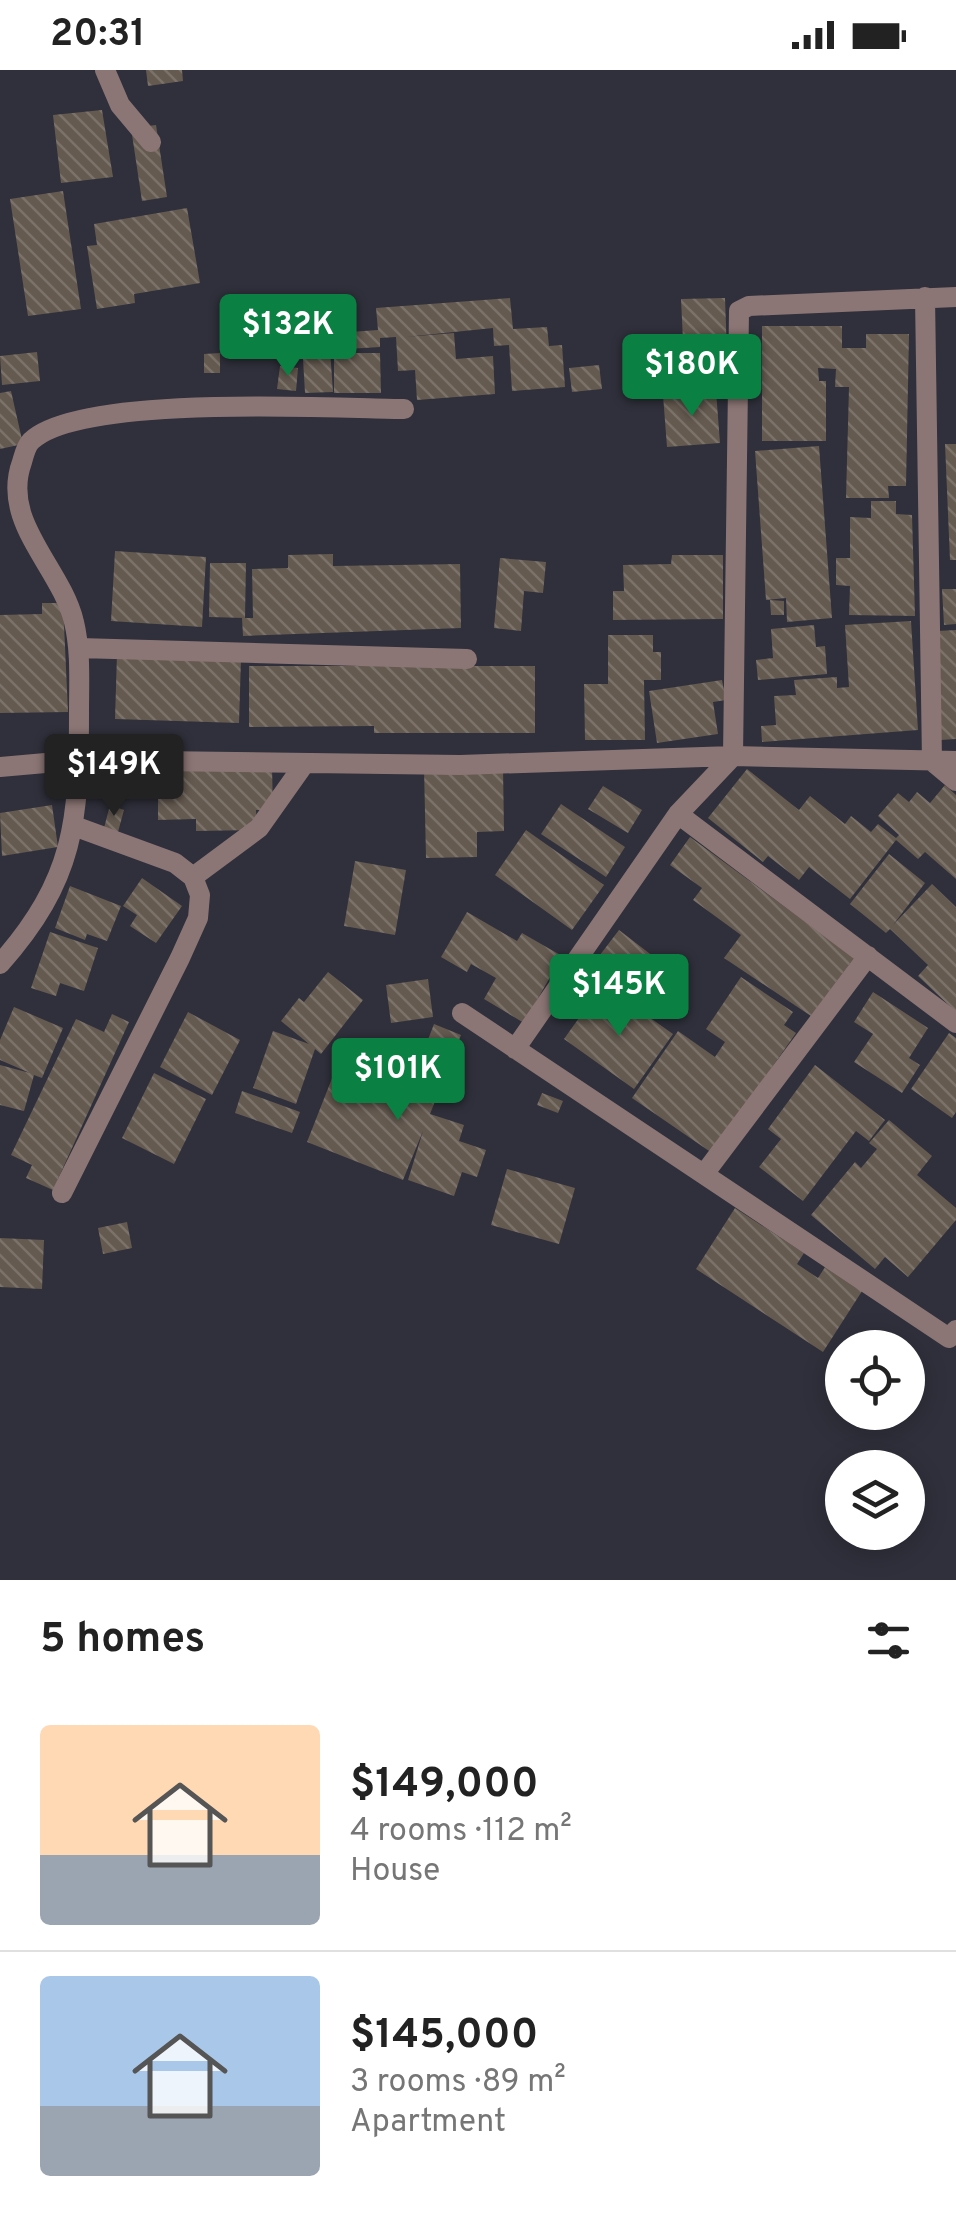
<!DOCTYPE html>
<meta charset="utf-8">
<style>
:root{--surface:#fff;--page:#f6f6f6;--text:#222;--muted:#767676;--line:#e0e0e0;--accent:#0b8043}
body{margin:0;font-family:Overpass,sans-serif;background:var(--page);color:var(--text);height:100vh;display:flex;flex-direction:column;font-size:38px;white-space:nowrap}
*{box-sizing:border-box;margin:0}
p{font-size:32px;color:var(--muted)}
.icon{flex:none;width:55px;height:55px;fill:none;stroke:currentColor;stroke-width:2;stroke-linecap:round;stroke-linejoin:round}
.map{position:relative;height:1510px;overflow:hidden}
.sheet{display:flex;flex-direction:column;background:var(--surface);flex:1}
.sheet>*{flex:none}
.controls{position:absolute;left:825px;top:1260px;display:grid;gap:20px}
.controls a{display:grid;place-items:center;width:100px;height:100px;border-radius:50%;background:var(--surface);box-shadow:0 5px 25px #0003;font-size:50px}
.price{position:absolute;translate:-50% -85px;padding:0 22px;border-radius:10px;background:var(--accent);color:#fff;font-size:32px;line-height:65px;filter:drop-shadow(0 2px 5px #0008)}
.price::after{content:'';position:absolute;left:50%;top:60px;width:30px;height:22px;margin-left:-15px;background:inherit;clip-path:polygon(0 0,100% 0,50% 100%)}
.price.active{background:#222;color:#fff}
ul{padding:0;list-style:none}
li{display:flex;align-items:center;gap:30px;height:250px;padding:0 40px}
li+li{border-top:2px solid var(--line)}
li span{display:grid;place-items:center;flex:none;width:280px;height:200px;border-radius:10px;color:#555}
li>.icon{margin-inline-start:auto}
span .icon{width:120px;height:120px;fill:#fffc;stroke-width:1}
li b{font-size:42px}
h2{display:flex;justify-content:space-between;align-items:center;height:120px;padding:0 40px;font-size:42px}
.status{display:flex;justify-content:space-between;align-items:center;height:70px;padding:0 50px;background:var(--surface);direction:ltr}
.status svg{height:28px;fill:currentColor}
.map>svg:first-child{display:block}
.building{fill:url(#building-back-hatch)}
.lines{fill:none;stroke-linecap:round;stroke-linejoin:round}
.minor{stroke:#8c7675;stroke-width:20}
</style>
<div class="status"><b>20:31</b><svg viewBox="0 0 49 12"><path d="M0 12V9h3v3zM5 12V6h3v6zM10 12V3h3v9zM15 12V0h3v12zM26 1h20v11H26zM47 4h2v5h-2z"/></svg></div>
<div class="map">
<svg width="956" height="1510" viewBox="0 0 956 1510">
<defs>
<pattern id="building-back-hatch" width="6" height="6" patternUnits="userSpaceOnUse" patternTransform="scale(2.5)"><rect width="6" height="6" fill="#655a50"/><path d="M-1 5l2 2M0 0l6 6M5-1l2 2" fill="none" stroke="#7b726a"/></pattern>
</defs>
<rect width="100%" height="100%" fill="#2f303b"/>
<!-- building -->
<path class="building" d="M146 0H182L183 11 148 16Z
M102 40 113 107 61 113 53 45Z
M156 55 167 127 142 131 131 58Z
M63 121 81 239 28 246 10 129Z
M187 138 200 213 134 224 135 233 97 239 87 176 97 175 94 154Z
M510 228 513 259 547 257 549 276 562 275 565 317 512 321 509 275 494 276 493 258 405 267 454 263 456 289 493 286 495 324 417 330 415 300 398 301 396 267 380 268V277L330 280 333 322 305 323 301 255 315 254 314 243 349 241 350 262 378 260 376 238Z
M725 228 728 311 685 312 681 229Z
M262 254 281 255 279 280 261 279Z
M762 256H842V278H866V264H909L906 416H888L889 428H846L849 317H835L836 299 818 298 819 311H826V371H762Z
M37 282 40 311 2 315 0 286Z
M220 283V303H204V284Z
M334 283H380L381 323H334Z
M599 295 602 319 572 322 569 298Z
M280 296 298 298 296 321 277 319Z
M11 321 23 374 0 379V323Z
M716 321 720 373 667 377 663 325Z
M945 374H956V490H950Z
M819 376 832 548 787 552 786 528 766 530 755 381Z
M871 431H896V444L912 445 915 546 849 545 850 516 836 515V488H850V447L871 448Z
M115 481 206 487 202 557 111 551Z
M333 484V496L460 494 461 558 243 566 242 548H253L252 499 288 498V485Z
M672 485H723V549L613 550V521H624L623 495 671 494Z
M500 488 546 492 543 523 524 521 521 561 494 558Z
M210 493H246L245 548 209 547Z
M942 519H956V554L944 555Z
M770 530 784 531V545H771Z
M42 533H63L68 642 0 643V545L42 544Z
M911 551 918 660 762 672 761 656 776 655 774 626 796 625 794 610 837 607V618L849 617 845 555Z
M814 555 816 577 825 576 827 604 758 610 756 590 773 588 771 559Z
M956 560V669L941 670 937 561Z
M608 565H653V582H661V610H644L645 670H585L584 614H608Z
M117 584 241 589 239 653 115 649Z
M249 596H535V663H374V656L249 657Z
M722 610 726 630 713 632 718 664 657 673 649 621Z
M272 697 273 740H256L257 760 196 761V749L158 750V698Z
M503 697 504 761 477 762V787L426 788 424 698Z
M747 699 799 740 810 726 845 754 851 746 871 762 878 754 896 768 899 765 878 746 898 723 909 732 917 722 930 733 945 715 956 725V809L925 782 918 789 896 770 850 829 809 797 799 810 768 786 763 792 708 748Z
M116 704H137V717H116Z
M603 716 642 740 628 763 588 739Z
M561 734 625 777 606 807 541 764Z
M52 735 58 777 2 786 0 743Z
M110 735 124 740 118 762 104 758Z
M526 760 604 815 572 860 495 805Z
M690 767 854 888 811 946 724 888 741 865 693 830 702 818 670 795Z
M889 784 925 813 893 855 932 814 956 837V942L918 906 928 895 890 859 886 863 850 834Z
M355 791 406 800 395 865 344 856Z
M142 808 182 836 156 873 130 856 137 845 123 836Z
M70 816 121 836 107 871 87 864 85 870 55 858Z
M467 842 517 871 522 863 562 886 524 953 484 929 496 908 471 894 467 902 441 887Z
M619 860 680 907 651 945 590 898Z
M50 862 98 878 84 921 60 913 56 926 31 918Z
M328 902 363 930 321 984 315 979 296 1034 253 1018 273 961 309 974 281 951 299 928 304 932Z
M741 907 793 942 784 955 796 963 712 1083 632 1028 678 961 715 987 725 972 706 959Z
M428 909 433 947 391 953 386 915Z
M873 922 928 958 909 988 920 995 902 1023 854 992 873 964 854 952Z
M615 923 673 964 634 1019 564 969 591 931 603 940Z
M14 937 63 958 42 1008 34 1005 24 1041 0 1035V995L30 1003 0 990V970Z
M188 942 240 970 212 1025 160 997Z
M112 944 129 952 53 1120 26 1108 32 1095 11 1085 76 949 104 962Z
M434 954 461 965 430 1044 464 1055 459 1071 486 1080 477 1107 462 1102 454 1126 408 1110 423 1061 403 1110 307 1072 338 993 424 1028 432 1007 416 1001Z
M949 963 956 968V1042L952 1048 911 1019Z
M815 995 885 1050 869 1071 856 1061 803 1131 759 1097 781 1069 768 1059Z
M154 1003 206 1029 174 1094 122 1068Z
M242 1021 300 1042 292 1063 235 1043Z
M542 1023 563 1031 558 1043 537 1035Z
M889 1050 932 1086 917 1105 956 1138V1150L908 1207 885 1187 875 1199 811 1145 855 1092 861 1098 877 1079 869 1073Z
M507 1099 575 1118 559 1174 491 1155Z
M735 1138 804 1183 797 1194 818 1208 827 1194 864 1218 823 1282 696 1199Z
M127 1152 132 1178 103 1184 98 1158Z
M0 1168 44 1170 42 1219 0 1217Z"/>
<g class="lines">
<!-- minor -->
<path class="minor" d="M105 0 120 35 151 72
M925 227 932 691 956 711
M79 578 467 589
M0 697 79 690 460 695 733 686 956 691
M678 744 956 953
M193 807 259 758 305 693
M0 894C75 809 79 751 79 642 79 612 81 581 74 552 61 497 0 452 22 392 24 385 26 376 31 371 79 324 332 338 404 339
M462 943 949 1268 956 1260
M515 979 678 744 733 686 739 241 749 236 956 227
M704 1104 868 886
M62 1123 180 888 198 848 200 825 193 807 175 793 74 756"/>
</g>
</svg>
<div class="controls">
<a><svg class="icon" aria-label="locate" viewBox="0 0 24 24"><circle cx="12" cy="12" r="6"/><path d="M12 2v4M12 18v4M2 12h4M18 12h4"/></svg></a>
<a><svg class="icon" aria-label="layers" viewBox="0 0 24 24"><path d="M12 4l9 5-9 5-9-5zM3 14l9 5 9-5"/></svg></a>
</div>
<b class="price" style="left:288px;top:309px">$132K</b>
<b class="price" style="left:692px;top:349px">$180K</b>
<b class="price active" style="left:114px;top:749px">$149K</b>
<b class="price" style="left:619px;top:969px">$145K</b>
<b class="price" style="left:398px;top:1053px">$101K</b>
</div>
<section class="sheet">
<h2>5 homes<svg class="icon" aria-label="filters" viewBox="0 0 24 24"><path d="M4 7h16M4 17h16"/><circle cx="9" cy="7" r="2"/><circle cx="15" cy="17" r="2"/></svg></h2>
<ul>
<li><span style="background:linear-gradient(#ffd9b3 65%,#9aa5b1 0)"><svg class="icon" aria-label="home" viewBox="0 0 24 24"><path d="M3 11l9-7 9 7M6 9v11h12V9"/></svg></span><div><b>$149,000</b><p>4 rooms · 112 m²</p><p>House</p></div></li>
<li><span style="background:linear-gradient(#a9c7e8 65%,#9aa5b1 0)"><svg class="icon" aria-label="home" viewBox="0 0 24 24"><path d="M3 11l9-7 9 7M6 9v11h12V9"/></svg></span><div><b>$145,000</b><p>3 rooms · 89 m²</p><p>Apartment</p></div></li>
</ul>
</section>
